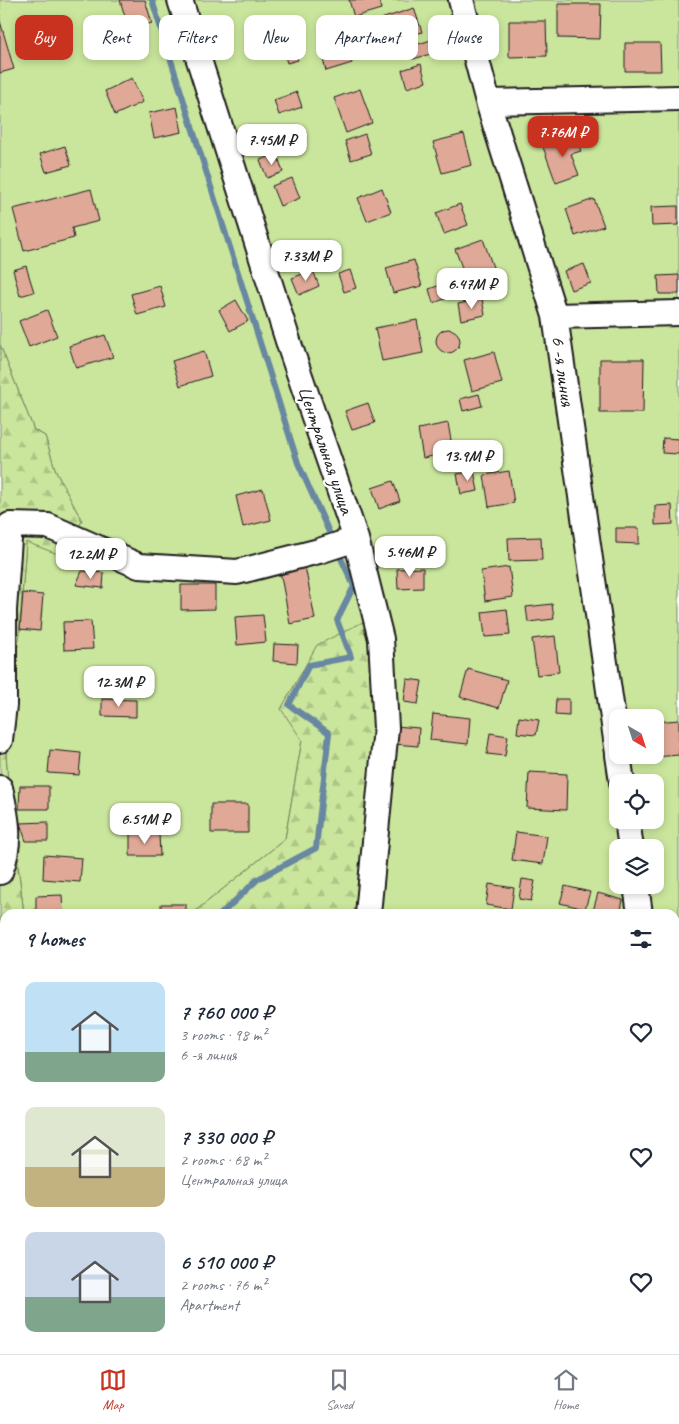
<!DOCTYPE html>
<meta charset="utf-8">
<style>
:root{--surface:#fff;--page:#f2f2f3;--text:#1f2937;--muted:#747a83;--line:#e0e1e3;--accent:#c8321e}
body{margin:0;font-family:Caveat,sans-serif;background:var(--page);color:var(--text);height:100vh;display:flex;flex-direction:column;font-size:19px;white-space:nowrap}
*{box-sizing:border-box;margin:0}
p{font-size:16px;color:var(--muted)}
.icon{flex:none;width:28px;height:28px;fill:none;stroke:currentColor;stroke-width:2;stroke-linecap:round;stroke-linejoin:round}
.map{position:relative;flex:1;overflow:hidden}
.details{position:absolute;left:0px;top:909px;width:680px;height:446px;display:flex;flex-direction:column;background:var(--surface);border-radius:15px 15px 0 0;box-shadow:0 2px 8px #0003}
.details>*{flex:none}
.banner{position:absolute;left:15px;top:15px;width:650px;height:45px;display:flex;gap:10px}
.needle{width:32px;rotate:141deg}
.buttons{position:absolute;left:609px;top:709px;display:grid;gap:10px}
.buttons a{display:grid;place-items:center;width:55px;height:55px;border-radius:10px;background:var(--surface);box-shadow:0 2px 8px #0003;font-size:25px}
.price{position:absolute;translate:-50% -42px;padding:0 11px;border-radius:10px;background:#fff;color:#222;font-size:16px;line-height:32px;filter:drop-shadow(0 1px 2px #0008)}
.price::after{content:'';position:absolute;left:50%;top:30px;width:15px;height:11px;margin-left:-8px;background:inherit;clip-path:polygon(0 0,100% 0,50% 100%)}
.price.current{background:var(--accent);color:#fff}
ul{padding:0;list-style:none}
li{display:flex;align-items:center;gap:15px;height:125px;padding:0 25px}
li span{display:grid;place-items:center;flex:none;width:140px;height:100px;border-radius:10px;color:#555}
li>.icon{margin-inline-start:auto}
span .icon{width:60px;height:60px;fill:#fffc;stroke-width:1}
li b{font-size:21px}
h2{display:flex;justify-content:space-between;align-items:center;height:60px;padding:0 25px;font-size:21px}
.tag{padding:0 18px;border-radius:10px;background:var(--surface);box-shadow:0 2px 8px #0003;font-size:18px;line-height:45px}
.tag.current{background:var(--accent);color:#fff}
.tabs{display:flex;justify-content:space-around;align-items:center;height:70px;border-top:1px solid var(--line);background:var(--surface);font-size:14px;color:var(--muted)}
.tabs a{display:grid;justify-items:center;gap:2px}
.tabs .current{color:var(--accent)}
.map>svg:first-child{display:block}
.green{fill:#cae69c;stroke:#73815c;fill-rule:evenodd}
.forest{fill:url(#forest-firs);stroke:#73815c}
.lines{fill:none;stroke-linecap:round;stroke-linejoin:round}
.stream{stroke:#6887a1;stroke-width:6}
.building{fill:#e0a997;stroke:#1c1c1c}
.minor-casing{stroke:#1c1c1c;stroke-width:28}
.path{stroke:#1c1c1c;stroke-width:3;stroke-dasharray:5 4;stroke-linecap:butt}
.minor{stroke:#fff;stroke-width:24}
.labels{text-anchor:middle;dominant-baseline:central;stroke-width:5;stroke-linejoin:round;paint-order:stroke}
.street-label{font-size:20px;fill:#1c1c1c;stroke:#fff}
</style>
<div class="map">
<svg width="679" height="1354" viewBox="0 0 679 1354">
<defs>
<pattern id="forest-firs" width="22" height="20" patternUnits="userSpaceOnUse" patternTransform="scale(1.25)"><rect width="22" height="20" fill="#cae69c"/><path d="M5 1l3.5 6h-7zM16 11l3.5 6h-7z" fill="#adc586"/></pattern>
</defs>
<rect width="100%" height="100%" fill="#fff"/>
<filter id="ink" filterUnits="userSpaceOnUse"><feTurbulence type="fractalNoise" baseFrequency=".02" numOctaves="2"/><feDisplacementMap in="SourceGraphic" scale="10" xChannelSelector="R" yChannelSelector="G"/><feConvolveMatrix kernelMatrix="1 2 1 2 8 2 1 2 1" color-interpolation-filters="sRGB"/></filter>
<g filter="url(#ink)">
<!-- green -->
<path class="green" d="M0 0H679V1354H656L652 1350H675V914H368L302 740 285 839 192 914H24L8 784 5 737 19 637 26 542 82 521 56 472 45 436 34 430 0 345ZM618 718H655V755H618ZM618 782H655V820H618ZM618 848H655V885H618Z
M50 1350H276L275 1354H50Z
M382 1350H588V1354H382Z"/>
<!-- forest -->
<path class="forest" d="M0 345 34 430 45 436 56 472 82 521 63 556 26 542 19 637 5 737 8 784 24 914H5V1350H50V1354H0Z
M375 616 382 658 368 914H192L285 839 302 740 281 709 317 645Z
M276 1350H382V1354H275Z"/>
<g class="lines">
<!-- stream -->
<path class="stream" d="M152 0 298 463 333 541
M221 914 258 879 316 848 329 733 289 705 309 665 351 657 337 620 354 586 337 550
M338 1354 340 1350"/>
</g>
<!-- building -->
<path class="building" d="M120 0H145L152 23 129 30Z
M349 0H379L381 9 354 17Z
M558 4H601L600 39 558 38Z
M414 8 422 32 388 43 381 19Z
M0 21 14 69 0 73Z
M509 21H546L547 56 509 57Z
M291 35 298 60 287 63 280 39Z
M345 37 352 63 326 71 319 44Z
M431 40 434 53 413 59 409 47Z
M625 43H660L661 71H625Z
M421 64 426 82 407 88 402 70Z
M132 78 143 102 115 115 105 91Z
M360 89 372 123 346 133 334 98Z
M297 92 302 107 279 115 274 100Z
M177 107 182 132 154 138 149 113Z
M365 134 371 154 351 160 345 141Z
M464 134 472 165 442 173 433 142Z
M575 135 581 151 571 154 579 175 556 183 543 147Z
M65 146 71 165 46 172 40 154Z
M277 154 283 172 267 178 260 160Z
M292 178 300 198 280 206 272 186Z
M382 188 391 212 367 221 358 198Z
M91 189 99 221 72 228 74 238 24 251 13 209Z
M594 199 604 226 575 236 566 209Z
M460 204 468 225 444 234 436 213Z
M678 206V225L652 226 651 207Z
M483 239 494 270 467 281 455 249Z
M414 260 422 286 393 293 386 268Z
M584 264 591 283 571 290 564 271Z
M26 266 34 292 20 296 13 270Z
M313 270 319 286 299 295 292 278Z
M350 270 356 288 344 292 338 274Z
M679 275V294H659L658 276Z
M449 282 454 296 433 303 429 289Z
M160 286 166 307 137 315 131 294Z
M482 299 485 315 461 320 458 304Z
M236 300 248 321 230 331 219 310Z
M47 310 57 336 29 347 19 321Z
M417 320 423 353 382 361 375 328Z
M436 341a12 12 0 1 1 24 0a12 12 0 1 1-24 0Z
M105 335 113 357 76 368 69 346Z
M204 351 211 376 180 386 172 361Z
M494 352 502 383 472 391 464 360Z
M600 359H644L643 413H600Z
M479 394 482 406 463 411 460 399Z
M368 403 375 423 352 430 345 411Z
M448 423 453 452 423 458 418 429Z
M663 438 679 439V454L662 453Z
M474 471 478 491 461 494 457 474Z
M509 471 514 503 489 507 484 475Z
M393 481 400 501 379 509 372 488Z
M263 489 271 520 243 527 236 496Z
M672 505 673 524 655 525V506Z
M616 528H639V544L616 543Z
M541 537 542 560 509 561 508 538Z
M305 566 315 619 290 624 280 571Z
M509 567 513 597 485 601 481 571Z
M423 568V588L398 589 397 569Z
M82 571 104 573 103 588 76 585Z
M181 585H215V609L181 610Z
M23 593 43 595 40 631 20 629Z
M552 604 554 619 528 622 526 607Z
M507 609 510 635 485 637 482 612Z
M263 615 266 642 237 645 235 617Z
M91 621 93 649 64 650 63 622Z
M555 636 559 672 537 675 532 639Z
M274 644 298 645 297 663 273 661Z
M468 669 507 680 499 708 460 697Z
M407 679 422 681 418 704 404 702Z
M102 699 136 700V717L102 716Z
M556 699H569V716L555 715Z
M433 714 470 718 468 744 430 740Z
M519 717 539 720 536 735 517 733Z
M679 720V755L655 757V722Z
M395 726 419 728 418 746 394 744Z
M490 733 508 736 505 756 487 754Z
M50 750 81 753 79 775 48 773Z
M529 772 567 774 566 810 527 808Z
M20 786H49V809H19Z
M211 804H248V833H211Z
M48 822V841H26L20 823Z
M516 832 547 836 543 864 512 860Z
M130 833H159L160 856H130Z
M44 855 82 858 80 882 43 879Z
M522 879 535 881 531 901 519 899Z
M489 884 514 888 511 909 486 905Z
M565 886 590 892 585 909 560 903Z
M598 893 623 900 620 914H603L593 911Z
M62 895 63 914H36V896Z
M161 904H186V914H161Z
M678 1034H679V1074H676Z"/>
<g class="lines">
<defs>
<path id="minor" d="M180 0 290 347 356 539 381 639 386 728 368 914
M461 0 488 102 555 316 618 753
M488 102 679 98
M555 316 679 313
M0 740 4 705V610L10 525 48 526 139 566 237 572 319 551 356 539
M618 755 622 782
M0 788C7 818 12 842 0 872
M627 820 631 848
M636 885 640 914
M0 1080 5 1094
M382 1350V1354
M646 1350 651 1354"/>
</defs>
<!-- minor casing -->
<use href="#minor" class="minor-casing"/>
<!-- path -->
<path class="path" d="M40 1354 41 1350"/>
<!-- minor -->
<use href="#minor" class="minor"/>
</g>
</g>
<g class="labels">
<!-- street labels -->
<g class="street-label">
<text transform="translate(563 371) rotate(82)">6 -я линия</text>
<text transform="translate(326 450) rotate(71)">Центральная улица</text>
</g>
</g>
</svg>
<div class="buttons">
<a><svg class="needle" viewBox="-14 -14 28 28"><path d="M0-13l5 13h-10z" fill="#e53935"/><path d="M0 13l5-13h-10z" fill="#747a83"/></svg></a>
<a><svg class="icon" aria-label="locate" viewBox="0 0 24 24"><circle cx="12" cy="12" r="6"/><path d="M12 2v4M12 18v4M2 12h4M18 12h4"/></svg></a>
<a><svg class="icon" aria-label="layers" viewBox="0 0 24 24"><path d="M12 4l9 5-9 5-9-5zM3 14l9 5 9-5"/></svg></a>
</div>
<b class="price current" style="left:563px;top:158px">7.76M ₽</b>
<b class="price" style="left:272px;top:166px">7.45M ₽</b>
<b class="price" style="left:306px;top:282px">7.33M ₽</b>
<b class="price" style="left:472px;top:310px">6.47M ₽</b>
<b class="price" style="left:468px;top:482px">13.9M ₽</b>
<b class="price" style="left:410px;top:578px">5.46M ₽</b>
<b class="price" style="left:91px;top:580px">12.2M ₽</b>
<b class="price" style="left:119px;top:708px">12.3M ₽</b>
<b class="price" style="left:145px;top:845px">6.51M ₽</b>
<div class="banner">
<a class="tag current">Buy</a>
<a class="tag">Rent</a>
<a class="tag">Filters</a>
<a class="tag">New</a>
<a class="tag">Apartment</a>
<a class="tag">House</a>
</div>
<section class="details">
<h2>9 homes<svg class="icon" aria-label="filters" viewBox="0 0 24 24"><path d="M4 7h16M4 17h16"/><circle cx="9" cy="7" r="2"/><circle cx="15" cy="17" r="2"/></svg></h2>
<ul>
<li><span style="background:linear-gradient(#bfe0f5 70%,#7fa58c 0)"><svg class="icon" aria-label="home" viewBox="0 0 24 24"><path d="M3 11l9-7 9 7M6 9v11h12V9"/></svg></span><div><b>7 760 000 ₽</b><p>3 rooms · 98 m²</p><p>6 -я линия</p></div><svg class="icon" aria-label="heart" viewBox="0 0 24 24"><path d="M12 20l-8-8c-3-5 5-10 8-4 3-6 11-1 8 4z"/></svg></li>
<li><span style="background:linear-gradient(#dfe7d0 60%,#c2b280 0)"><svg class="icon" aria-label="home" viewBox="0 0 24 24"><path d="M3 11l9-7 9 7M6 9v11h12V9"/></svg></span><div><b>7 330 000 ₽</b><p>2 rooms · 68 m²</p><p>Центральная улица</p></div><svg class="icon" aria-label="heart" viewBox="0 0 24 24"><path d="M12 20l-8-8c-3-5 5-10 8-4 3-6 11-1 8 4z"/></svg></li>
<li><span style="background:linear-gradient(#c9d6e8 65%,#7fa58c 0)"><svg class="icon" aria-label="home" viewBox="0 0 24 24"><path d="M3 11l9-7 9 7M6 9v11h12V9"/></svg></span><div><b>6 510 000 ₽</b><p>2 rooms · 76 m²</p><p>Apartment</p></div><svg class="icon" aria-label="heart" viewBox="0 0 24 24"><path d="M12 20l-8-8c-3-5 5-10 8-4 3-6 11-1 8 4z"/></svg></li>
</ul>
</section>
</div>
<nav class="tabs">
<a class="current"><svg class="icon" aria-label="map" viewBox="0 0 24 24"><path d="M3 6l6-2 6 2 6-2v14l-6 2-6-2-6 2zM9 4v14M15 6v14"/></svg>Map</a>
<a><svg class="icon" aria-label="saved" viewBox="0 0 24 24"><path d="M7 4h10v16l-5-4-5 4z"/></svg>Saved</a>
<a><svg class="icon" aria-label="home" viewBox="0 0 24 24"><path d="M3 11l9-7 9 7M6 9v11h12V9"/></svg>Home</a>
</nav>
